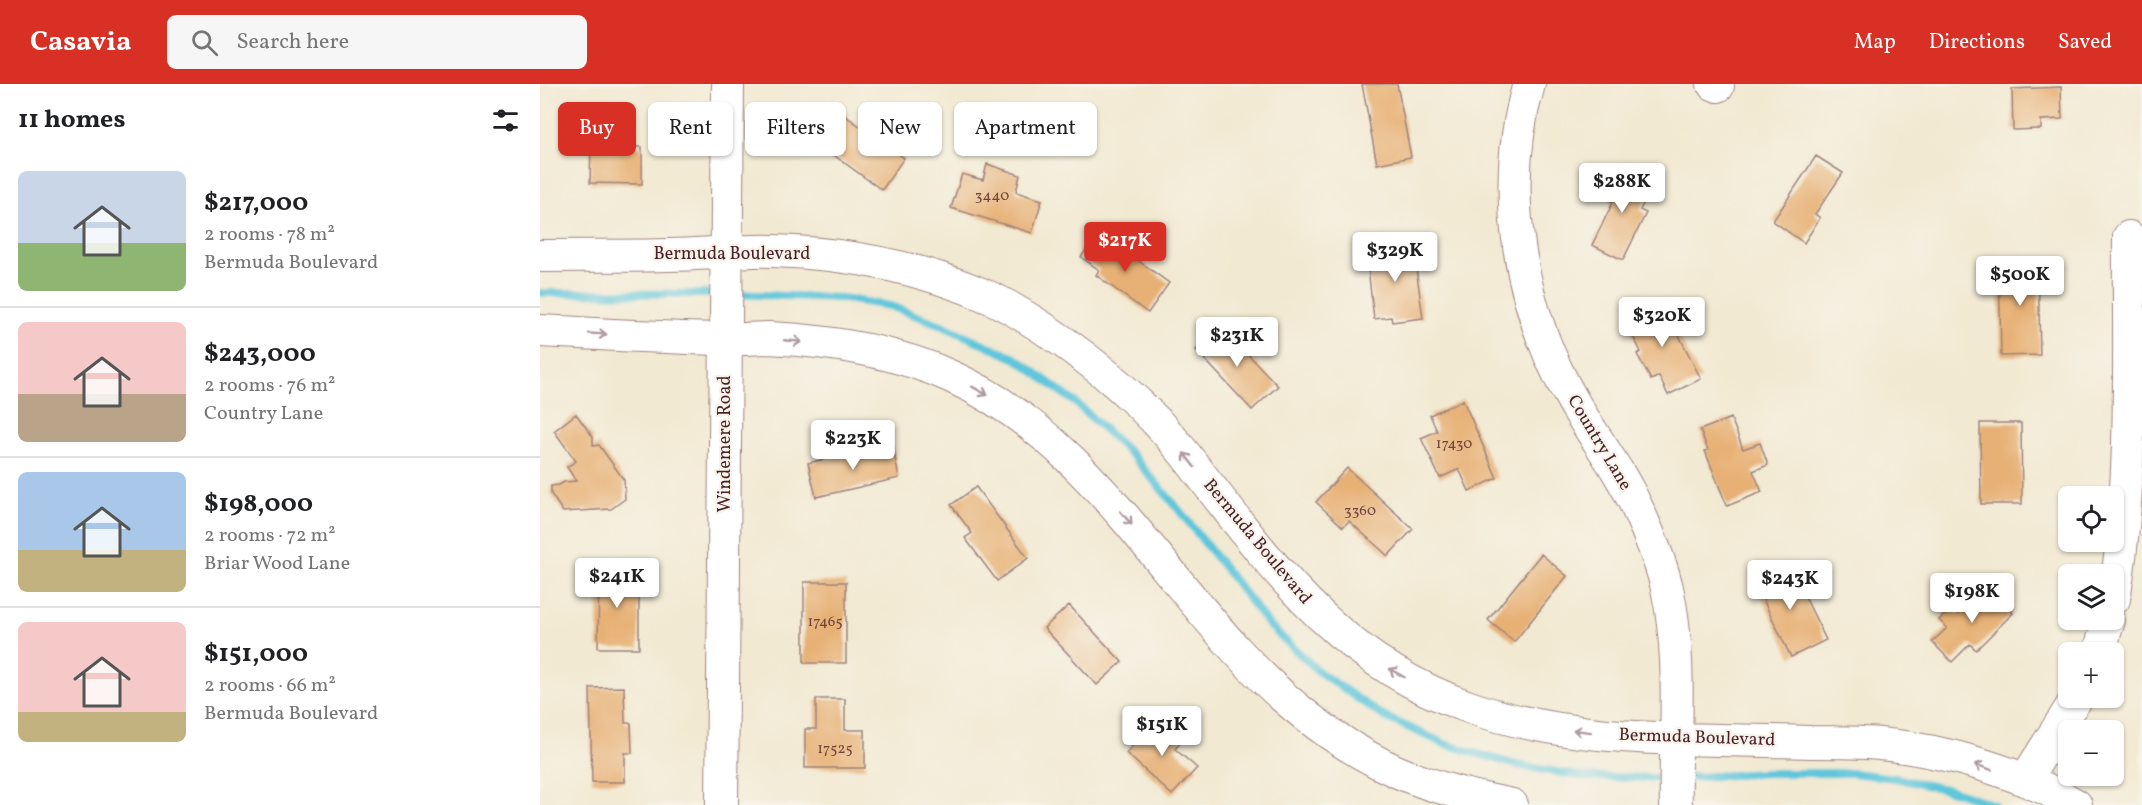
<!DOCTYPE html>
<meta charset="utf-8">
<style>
:root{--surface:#fff;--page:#f6f6f6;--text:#202124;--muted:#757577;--line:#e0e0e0;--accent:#d93025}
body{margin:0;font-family:Vollkorn,serif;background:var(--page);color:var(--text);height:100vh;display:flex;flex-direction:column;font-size:22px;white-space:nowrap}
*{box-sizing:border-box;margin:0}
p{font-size:20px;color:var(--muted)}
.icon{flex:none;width:33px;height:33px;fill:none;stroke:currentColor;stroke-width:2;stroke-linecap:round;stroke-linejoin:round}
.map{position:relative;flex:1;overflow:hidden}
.details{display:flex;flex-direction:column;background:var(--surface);width:540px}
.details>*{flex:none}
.guide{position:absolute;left:18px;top:18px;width:570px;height:54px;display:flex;gap:12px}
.buttons{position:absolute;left:1518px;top:402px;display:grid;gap:12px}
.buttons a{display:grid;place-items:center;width:66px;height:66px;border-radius:9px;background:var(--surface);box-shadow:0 2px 4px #0004;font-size:30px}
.price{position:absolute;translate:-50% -51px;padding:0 14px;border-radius:6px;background:#fff;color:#222;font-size:20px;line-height:39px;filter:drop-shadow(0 2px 3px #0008)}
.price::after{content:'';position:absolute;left:50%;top:36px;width:18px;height:14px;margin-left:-9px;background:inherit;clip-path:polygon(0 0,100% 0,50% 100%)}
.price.on{background:var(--accent);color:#fff}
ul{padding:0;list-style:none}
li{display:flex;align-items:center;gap:18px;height:150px;padding:0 18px}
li+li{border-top:2px solid var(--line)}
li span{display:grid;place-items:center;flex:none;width:168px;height:120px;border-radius:9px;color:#555}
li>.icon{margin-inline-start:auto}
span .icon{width:72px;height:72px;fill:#fffc;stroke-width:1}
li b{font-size:26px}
h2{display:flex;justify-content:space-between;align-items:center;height:72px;padding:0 18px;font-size:26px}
.chip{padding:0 21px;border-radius:9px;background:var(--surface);box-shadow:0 2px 4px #0004;font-size:21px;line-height:54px}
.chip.on{background:var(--accent);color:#fff}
header{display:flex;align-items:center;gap:36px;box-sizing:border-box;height:84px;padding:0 30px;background:var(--accent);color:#fff}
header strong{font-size:28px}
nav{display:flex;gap:33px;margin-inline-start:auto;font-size:21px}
.search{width:420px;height:54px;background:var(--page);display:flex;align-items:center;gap:15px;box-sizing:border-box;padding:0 21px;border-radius:9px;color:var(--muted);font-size:22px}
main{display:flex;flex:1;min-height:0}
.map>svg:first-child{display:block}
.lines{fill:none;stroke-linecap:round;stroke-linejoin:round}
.stream{stroke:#5fc6dc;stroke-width:8}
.building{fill:#e7b075}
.minor-casing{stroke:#9e847e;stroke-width:34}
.minor{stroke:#fff;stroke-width:32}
.oneway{stroke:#ae9aa0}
.labels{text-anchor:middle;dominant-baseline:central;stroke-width:4.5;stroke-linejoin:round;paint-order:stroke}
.number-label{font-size:15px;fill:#71433e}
.street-label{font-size:18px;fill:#4a1f2b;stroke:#f7f3e8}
</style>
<header>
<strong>Casavia</strong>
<div class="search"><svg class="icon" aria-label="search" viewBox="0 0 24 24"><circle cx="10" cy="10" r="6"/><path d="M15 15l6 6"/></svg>Search here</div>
<nav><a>Map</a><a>Directions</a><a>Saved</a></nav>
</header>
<main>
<section class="details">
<h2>11 homes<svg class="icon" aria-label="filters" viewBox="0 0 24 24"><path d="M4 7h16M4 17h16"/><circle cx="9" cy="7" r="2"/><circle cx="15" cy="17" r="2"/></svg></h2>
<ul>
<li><span style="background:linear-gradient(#c9d6e8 60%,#8fb573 0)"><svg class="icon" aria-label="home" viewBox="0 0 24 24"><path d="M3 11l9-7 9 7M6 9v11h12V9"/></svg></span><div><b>$217,000</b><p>2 rooms · 78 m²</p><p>Bermuda Boulevard</p></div></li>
<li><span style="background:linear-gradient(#f6c9c9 60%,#b9a48a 0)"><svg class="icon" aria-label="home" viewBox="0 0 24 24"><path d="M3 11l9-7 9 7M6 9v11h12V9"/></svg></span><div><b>$243,000</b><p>2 rooms · 76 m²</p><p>Country Lane</p></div></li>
<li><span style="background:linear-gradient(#a9c7e8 65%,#c2b280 0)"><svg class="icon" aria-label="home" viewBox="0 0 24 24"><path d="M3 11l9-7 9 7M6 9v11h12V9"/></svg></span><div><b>$198,000</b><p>2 rooms · 72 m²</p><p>Briar Wood Lane</p></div></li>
<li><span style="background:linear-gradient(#f6c9c9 75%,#c2b280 0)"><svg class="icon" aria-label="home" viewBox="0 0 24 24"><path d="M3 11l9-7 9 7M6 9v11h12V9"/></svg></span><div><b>$151,000</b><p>2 rooms · 66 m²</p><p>Bermuda Boulevard</p></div></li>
</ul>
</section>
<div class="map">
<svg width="1602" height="721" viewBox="0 0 1602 721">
<rect width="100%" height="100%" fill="#f7f3e8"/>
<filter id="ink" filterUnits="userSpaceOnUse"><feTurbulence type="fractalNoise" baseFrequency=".0167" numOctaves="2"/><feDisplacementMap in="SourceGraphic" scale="12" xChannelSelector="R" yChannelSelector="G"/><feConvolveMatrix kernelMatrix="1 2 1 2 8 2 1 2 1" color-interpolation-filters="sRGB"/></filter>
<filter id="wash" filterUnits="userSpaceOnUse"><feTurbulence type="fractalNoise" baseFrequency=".008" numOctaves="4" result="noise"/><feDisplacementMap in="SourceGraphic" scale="24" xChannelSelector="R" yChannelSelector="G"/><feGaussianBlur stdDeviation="1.35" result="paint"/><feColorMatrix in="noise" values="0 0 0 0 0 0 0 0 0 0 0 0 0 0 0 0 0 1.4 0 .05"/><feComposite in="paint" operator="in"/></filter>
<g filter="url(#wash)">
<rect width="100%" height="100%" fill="#f2e9d2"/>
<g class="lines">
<!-- stream -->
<path class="stream" d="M0 209 178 210
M193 210 300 214 350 222 399 240 477 275 536 319 593 372 639 426 729 541 779 588 843 632 905 660 976 681 1045 693 1130 694
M1142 694 1226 689H1313L1355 694 1414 707 1454 721"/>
</g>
<g id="blocks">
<!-- building -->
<path class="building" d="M822 0H857L871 73 837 80Z
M1521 3 1522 35 1501 36V45L1473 46 1472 5Z
M296 25 364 74 342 106 273 56Z
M58 27H95V63H102V100L50 99 51 60H58Z
M1276 72 1303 89 1275 130 1280 134 1264 159 1233 137Z
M447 80 480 91 476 108 502 116 492 149 411 124 422 90 443 96Z
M1075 85 1112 103 1100 126 1106 129 1083 176 1052 161 1073 118 1062 112Z
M559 148 629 199 608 229 556 191 559 186 541 173Z
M872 155 883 234 852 238 851 233 834 235 827 176 844 174 843 159Z
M1498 175 1500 271 1461 272 1459 176Z
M1121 216 1161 295 1128 311 1119 292 1111 296 1097 270 1101 268 1084 235Z
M681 242 738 302 712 326 656 266Z
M923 316 957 394 929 407 919 385 900 394 881 354 897 347 890 331Z
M36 330 53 353V362L59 361 84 396 85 415 71 425 23 428 11 410V402L19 401 24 398 36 397 27 383 36 377 14 347Z
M1191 334 1203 365 1220 359 1228 381 1213 387 1222 408 1187 422 1165 367 1168 366 1160 346Z
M1440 339H1481L1482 420H1441Z
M353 363 359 394 276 413 268 379 328 365 329 369Z
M807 384 873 445 848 472 809 437 803 443 776 418Z
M436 403 488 474 457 497 425 454 432 449 411 421Z
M1001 470 1027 492 974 558 948 536Z
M1249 480 1286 556 1251 573 1214 497Z
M59 481H88V506H99V564H58Z
M264 498H306V579H264Z
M1447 502 1473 529 1436 566 1430 560 1412 578 1392 558 1407 544 1399 536 1412 524 1418 530Z
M529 521 582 578 557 601 504 544Z
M84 603 85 639H91L92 669H85V698H52L50 604Z
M276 615H305V646H325V684H265V645H276Z
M617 635 642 657 635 665 657 684 632 711 586 669Z"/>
</g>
</g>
<g filter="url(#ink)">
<use href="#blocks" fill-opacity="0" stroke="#9e847e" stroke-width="1.5"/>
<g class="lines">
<defs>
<path id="minor" d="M989 0C958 105 979 225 1034 319 1049 345 1067 369 1082 395 1098 422 1120 474 1127 504 1143 575 1134 650 1136 721
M1173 0 1178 2
M0 172C52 171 104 173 155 170 181 169 207 166 233 167 307 169 383 184 451 214 469 222 486 233 503 244 556 279 604 319 644 369 727 475 795 577 929 623 1038 661 1157 654 1271 658 1293 658 1317 658 1340 660 1404 666 1480 688 1536 721
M0 247C61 250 122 254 183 255 198 256 213 254 229 254 290 257 356 267 412 293 538 349 608 471 698 568 738 612 788 653 841 680 882 701 928 712 972 721
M1574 515C1594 396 1588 273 1589 153
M1559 568 1569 536
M1485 696 1537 614
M182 721 188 0"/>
</defs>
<!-- minor casing -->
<use href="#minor" class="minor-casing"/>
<!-- minor -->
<use href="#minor" class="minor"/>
</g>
<!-- one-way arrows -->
<defs><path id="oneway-shaft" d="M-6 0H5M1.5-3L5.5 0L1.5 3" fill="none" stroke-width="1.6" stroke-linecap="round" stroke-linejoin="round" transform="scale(1.5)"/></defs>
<g class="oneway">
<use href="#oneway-shaft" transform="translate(58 250) rotate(3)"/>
<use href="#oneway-shaft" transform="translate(253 257) rotate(5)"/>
<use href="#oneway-shaft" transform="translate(440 307) rotate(29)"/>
<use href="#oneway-shaft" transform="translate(649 376) rotate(-128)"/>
<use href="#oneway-shaft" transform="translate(586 434) rotate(49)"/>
<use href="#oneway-shaft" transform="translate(857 589) rotate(-150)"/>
<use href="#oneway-shaft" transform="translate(1042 647) rotate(-173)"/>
<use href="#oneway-shaft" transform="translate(1443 683) rotate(-162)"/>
</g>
</g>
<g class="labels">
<!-- number labels -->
<g class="number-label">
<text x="452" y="112">3440</text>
<text x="914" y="360">17430</text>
<text x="820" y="427">3360</text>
<text x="285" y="538">17465</text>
<text x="295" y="665">17525</text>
</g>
<!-- street labels -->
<g class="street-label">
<text x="192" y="170">Bermuda Boulevard</text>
<text transform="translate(1059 359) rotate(59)">Country Lane</text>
<text transform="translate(185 360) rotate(-90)">Windemere Road</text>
<text transform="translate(717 458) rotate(50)">Bermuda Boulevard</text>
<text transform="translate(1157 654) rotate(2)">Bermuda Boulevard</text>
</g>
</g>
</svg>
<div class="buttons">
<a><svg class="icon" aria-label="locate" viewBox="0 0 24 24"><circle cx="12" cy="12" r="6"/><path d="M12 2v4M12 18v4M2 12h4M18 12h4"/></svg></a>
<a><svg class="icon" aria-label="layers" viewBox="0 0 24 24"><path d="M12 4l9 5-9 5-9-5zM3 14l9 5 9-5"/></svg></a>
<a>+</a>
<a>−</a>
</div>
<b class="price" style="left:1082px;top:130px">$288K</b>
<b class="price on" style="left:585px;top:189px">$217K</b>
<b class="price" style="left:855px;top:199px">$329K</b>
<b class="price" style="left:1480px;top:223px">$500K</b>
<b class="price" style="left:1122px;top:264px">$320K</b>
<b class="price" style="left:697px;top:284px">$231K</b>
<b class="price" style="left:313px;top:387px">$223K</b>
<b class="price" style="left:77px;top:525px">$241K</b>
<b class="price" style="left:1250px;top:527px">$243K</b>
<b class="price" style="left:1432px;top:540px">$198K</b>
<b class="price" style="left:622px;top:673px">$151K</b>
<div class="guide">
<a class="chip on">Buy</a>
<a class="chip">Rent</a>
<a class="chip">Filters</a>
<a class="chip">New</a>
<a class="chip">Apartment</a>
</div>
</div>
</main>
